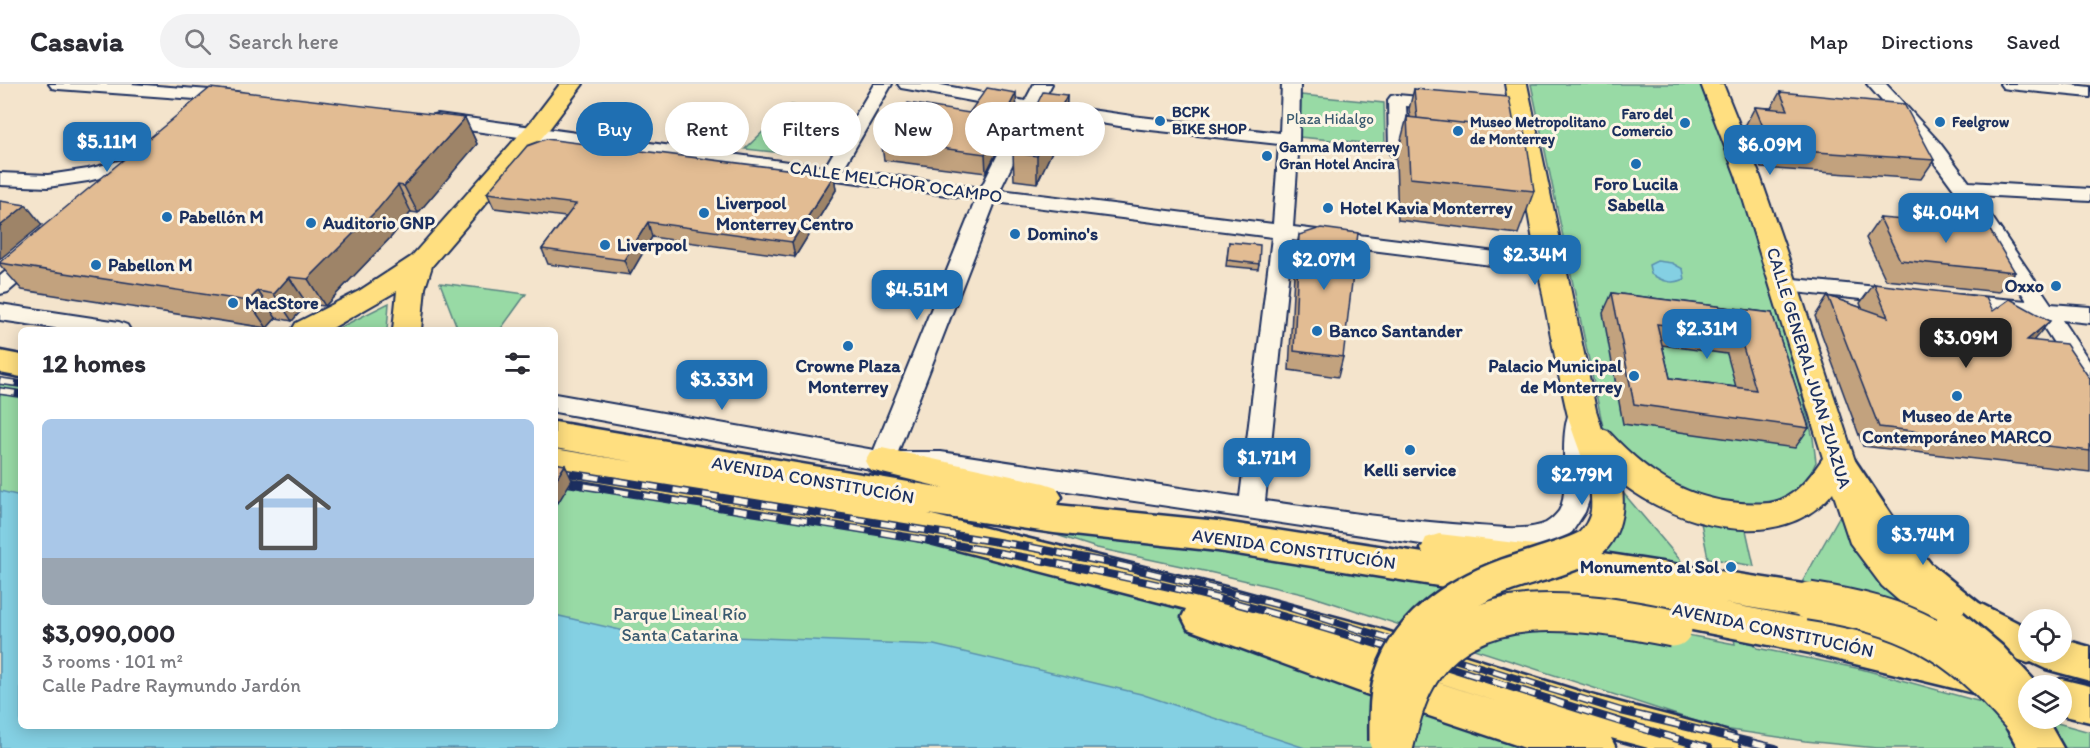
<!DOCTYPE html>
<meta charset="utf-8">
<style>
:root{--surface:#fff;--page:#f2f2f3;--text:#2b2b33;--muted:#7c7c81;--line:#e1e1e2;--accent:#1f6fb2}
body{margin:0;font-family:Itim,sans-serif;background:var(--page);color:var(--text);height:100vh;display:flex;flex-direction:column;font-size:22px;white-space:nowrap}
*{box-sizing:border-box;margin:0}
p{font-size:20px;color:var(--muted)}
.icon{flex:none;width:33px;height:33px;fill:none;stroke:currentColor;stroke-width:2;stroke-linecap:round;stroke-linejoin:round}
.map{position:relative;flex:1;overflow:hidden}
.details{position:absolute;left:18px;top:243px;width:540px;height:402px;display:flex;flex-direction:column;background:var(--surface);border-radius:9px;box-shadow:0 3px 15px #0003}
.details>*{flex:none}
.banner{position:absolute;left:576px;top:18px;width:570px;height:54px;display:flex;gap:12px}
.fabs{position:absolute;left:2018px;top:525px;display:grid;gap:12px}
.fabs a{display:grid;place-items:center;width:54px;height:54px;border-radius:50%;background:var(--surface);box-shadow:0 3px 15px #0003;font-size:30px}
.price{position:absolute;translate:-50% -51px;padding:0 14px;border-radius:12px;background:var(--accent);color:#fff;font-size:20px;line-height:39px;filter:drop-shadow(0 2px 3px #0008)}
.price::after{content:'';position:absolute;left:50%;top:36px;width:18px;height:14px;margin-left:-9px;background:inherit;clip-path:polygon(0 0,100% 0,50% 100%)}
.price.selected{background:#222;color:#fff}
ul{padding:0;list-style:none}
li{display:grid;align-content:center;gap:12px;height:318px;padding:0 24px}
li+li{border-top:2px solid var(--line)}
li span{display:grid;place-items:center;height:186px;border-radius:9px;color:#555}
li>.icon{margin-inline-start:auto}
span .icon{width:108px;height:108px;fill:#fffc;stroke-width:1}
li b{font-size:26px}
h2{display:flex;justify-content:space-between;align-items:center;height:72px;padding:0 24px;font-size:26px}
.chip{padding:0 21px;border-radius:27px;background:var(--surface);box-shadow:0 3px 15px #0003;font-size:21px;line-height:54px}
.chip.selected{background:var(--accent);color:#fff}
header{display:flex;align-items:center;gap:36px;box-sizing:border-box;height:84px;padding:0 30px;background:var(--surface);border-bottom:2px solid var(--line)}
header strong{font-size:28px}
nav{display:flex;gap:33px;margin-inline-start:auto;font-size:21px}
.search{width:420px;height:54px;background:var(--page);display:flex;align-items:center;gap:15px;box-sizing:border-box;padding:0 21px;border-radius:33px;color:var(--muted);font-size:22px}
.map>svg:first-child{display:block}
.green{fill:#98daa5;stroke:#5a8482;stroke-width:1.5}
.water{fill:#84d0e3;stroke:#5a90ae;stroke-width:1.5}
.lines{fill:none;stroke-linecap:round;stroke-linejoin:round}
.minor-casing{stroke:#1b2f5e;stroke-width:4}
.major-casing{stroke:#1b2f5e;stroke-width:4}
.highway-casing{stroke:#1b2f5e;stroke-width:5}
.minor{fill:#fcf5e5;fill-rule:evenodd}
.major{fill:#ffdf80;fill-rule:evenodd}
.highway{fill:#ffdf80;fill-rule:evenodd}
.rail-casing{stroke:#1b2f5e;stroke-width:8}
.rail{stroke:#fcf5e5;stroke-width:5;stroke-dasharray:15;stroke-linecap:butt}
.major-bridge-casing{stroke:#1b2f5e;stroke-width:38;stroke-linecap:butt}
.highway-bridge-casing{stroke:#1b2f5e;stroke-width:41;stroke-linecap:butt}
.major-bridge{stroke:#ffdf80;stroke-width:33}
.highway-bridge{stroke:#ffdf80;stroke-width:37}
.wall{fill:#c2a27e;stroke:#1b2f5e;stroke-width:1.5;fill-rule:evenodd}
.shaded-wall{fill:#9e8467;stroke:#1b2f5e;stroke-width:1.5}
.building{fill:#e2bc93;stroke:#1b2f5e;stroke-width:1.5;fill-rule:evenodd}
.poi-dot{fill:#1f6fb2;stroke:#fcf5e5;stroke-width:2}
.labels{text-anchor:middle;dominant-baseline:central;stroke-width:6;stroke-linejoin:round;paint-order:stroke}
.far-poi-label{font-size:15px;font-weight:bold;fill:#1b2f5e;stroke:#fcf5e5;text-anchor:start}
.far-park-label{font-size:15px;fill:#3a5a70;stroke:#fcf5e5}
.street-label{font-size:18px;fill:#1b2f5e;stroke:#fcf5e5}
.poi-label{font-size:18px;font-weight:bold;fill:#1b2f5e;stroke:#fcf5e5;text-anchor:start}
.park-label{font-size:18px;fill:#3a5a70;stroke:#fcf5e5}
</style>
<header>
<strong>Casavia</strong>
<div class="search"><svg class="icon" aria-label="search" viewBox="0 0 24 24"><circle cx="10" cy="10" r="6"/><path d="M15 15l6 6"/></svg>Search here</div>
<nav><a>Map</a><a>Directions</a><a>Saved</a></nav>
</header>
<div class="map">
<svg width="2090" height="664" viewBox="0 0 2090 664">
<rect width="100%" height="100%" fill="#f4e4cc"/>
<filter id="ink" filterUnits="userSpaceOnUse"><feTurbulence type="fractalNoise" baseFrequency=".0167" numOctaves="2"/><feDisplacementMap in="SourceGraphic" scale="12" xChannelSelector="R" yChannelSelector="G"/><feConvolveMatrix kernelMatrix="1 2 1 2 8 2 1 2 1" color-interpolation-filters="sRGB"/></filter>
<g filter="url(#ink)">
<!-- green -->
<path class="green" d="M1531 0H1700L1724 52 1791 269 1813 354 1816 378 1806 399 1786 414 1755 420 1719 418 1682 408 1620 368 1603 343Z
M1301 11 1384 19 1385 61 1299 53Z
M791 21 830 27 783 69 745 65Z
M440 199 526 210 500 246H458Z
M389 219 387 246H335Z
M0 300 21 303V642H555V394L969 464 1291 534 1616 664H0Z
M1614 398 1686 483 1596 468Z
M1843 426 1947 545 1800 502Z
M1010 436 1438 492 1682 550 1735 560 1733 549 1712 507 1725 494 1755 526 1744 544 1757 564 1861 585 2090 648V664H1877L1805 657 1717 644 1311 512 1209 488 1097 464Z
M1701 439 1746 446 1754 482 1708 474Z"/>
<!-- water -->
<path class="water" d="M1657 177 1672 179 1683 185 1685 195C1672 201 1662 197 1651 190L1649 181Z
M0 407 21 412V642H555V531L633 549 934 561 1141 610 1305 664H0Z"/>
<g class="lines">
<defs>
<path id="minor" d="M49 0H131L236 8 242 9 245 13 242 17 236 18 58 5 52 4Z
M874 0H892L843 85 981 104 1020 26 907 5 901 4 898 0H936L1025 17 1034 0H1052L1042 19 1132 32 1280 49 1282 0H1300L1299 56 1293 143 1554 175 1561 177 1565 182 1561 187 1554 189 1292 156 1265 417C1336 427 1406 437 1478 442 1499 443 1525 448 1546 439 1551 436 1555 432 1559 427 1572 405 1555 351 1573 320L1581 317 1589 320 1593 326 1587 359 1589 416 1585 428 1572 448 1560 457 1518 466 1421 460 941 388 882 387 555 328V310L874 366 976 115 438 42 431 40 429 36 431 32 438 30 825 83ZM1037 29 1132 44 1279 60 1273 140 1000 106ZM995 118 1272 153 1240 413 941 368H898Z
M1867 0H1886L1939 58 1969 98 2090 105V117L1977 111 2051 220 2090 223V239L2062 236 2090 278V304L2082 302 2037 233 1949 223 1946 218 1949 213 1957 211 2027 217 1955 107 1925 66Z
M2000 0H2063L2090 3V13L2009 5 2003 4Z
M1397 11 1443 15 1449 16 1452 20 1449 24 1443 25 1406 22 1408 63 1434 67 1437 71 1434 75C1421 78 1405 75 1392 72L1389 68 1388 16 1391 12Z
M142 71 149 73 152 77 149 81 88 97 48 103 0 101V89L48 91 88 85Z
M35 167 42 169 46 174 42 179 8 208 0 210V192L28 169Z
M1784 194 1898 205 1906 207 1909 212 1906 217 1898 219 1776 206 1773 201 1776 196Z
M0 220 119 238 127 241 130 246H68L0 236Z"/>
<path id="major" d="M560 0H583L550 44 432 182 425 204 421 246H393L397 207 329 246H292L296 239 359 207 411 173 534 34Z
M1505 0H1527L1596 326 1602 345 1608 347C1653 396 1701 424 1770 419 1794 415 1810 393 1823 374L1736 92 1701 0H1723L1760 92 1792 184 1877 444 1906 482 1952 520 1957 531 1952 542 1940 546 1928 542 1882 502 1850 459 1833 408C1782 473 1675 442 1620 398 1630 427 1613 487 1573 474L1568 464C1576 449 1589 443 1591 426 1594 391 1573 357 1566 324 1542 217 1525 108 1505 0Z"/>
<path id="highway" d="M0 267 21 271V293L0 289Z
M555 338 944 404 870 386 865 377 870 368 882 364 1044 399 1056 403 1062 413 1057 421 1218 437 1423 469 1421 465 1426 454 1439 450 1603 469 1809 501 1822 506 1828 517 1822 528 1809 533 1723 519 1810 535 1986 576 2000 581 2006 594 2000 607 1986 612 1810 569 1584 525 1218 467 1054 449 928 430 1225 503 1383 546 1591 611 1719 645 1734 650 1740 664H1648L1611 654 1616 664H1525L1396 621 1188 545 1182 533 1186 525 915 455 555 391V365L634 378 555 364ZM1373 577 1383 580 1504 620Z
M1842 371 1854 375 1892 432 1931 480 1979 519 2028 544V568H2061V555L2090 563V597L2046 585 2031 578 2028 579C1925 542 1884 484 1830 393L1825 384 1830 375Z
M2061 595 2090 602V638L2061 631V602H2046Z
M2020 613 2028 616V634H2046L2063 664H2018L2000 632 2006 619Z"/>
</defs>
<!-- minor casing -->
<use href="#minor" class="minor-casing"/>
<!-- major casing -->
<use href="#major" class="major-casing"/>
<!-- highway casing -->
<use href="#highway" class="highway-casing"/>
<!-- minor -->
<use href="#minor" class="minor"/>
<!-- major -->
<use href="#major" class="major"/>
<!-- highway -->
<use href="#highway" class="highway"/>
<defs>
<path id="rail" d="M0 297 21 300
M0 307 21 310
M555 387 1029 463 1115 480 1287 523 1621 627 1775 664
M555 397C768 433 984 459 1195 509 1369 551 1537 616 1709 664"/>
</defs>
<!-- rail casing -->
<use href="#rail" class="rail-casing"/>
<!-- rail -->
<use href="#rail" class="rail"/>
<defs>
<path id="major-bridge" d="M1952 541 1990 573 2028 614
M1386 657C1386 639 1385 620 1389 602 1402 544 1455 510 1507 491 1533 482 1560 476 1585 464"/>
<path id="highway-bridge" d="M1809 517C1908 532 1955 556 2020 632
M1394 664C1400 641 1405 616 1417 595 1469 503 1588 528 1673 544"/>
</defs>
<!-- major-bridge casing -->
<use href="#major-bridge" class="major-bridge-casing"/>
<!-- highway-bridge casing -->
<use href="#highway-bridge" class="highway-bridge-casing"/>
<!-- major-bridge -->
<use href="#major-bridge" class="major-bridge"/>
<!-- highway-bridge -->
<use href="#highway-bridge" class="highway-bridge"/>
</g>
<!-- wall -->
<path class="wall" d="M1414 5 1515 45 1534 107 1518 150 1398 136 1396 75 1407 33H1410L1409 25Z
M1780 8 1934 76 1921 95 1761 84 1745 42 1755 23 1771 24Z
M1067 11 1066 38 1037 99 1014 96 1013 69Z
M1017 28 986 89 884 76 881 56 969 29Z
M465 34 477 60 418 129 411 128 392 152 325 222 307 220 292 237 276 234 267 244 22 206 0 181V178Z
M834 91 836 106 795 173 652 153 630 191 548 180 542 165 566 133 494 124 487 109Z
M1880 134 2015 188 1999 208 1886 196 1866 154Z
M1299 151 1343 273 1338 293 1289 286 1295 171Z
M1229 158 1259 180 1258 185 1226 182Z
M1874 200 1993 227 2090 295V388L1863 362 1815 232 1828 212 1862 224 1860 219Z
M1612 209 1772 229 1809 344 1795 364 1623 340 1603 229ZM1662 261 1727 270 1736 303 1670 294Z"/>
<!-- shaded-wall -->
<path class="shaded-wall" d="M1016 9 1017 28 986 89 985 70Z
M1067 11 1066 38 1037 99V72Z
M465 34 477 60 418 129 404 102Z
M834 91 836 106 795 173 792 158Z
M398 101 411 128 392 152 325 222 308 195Z
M26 121 42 141 0 175V142Z
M648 138 652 153 630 191 624 176Z
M289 193 307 220 292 237 274 210Z
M258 207 276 234 267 244 248 217Z
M2050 237 2033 257 2027 256Z
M565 381 572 396 558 419 555 413V397Z"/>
<!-- building -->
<path class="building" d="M210 4 465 34 404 102 398 101 378 125 308 195 289 193 274 210 258 207 248 217 0 179V178Z
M987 4 1016 9 985 70 881 56 908 19 969 29Z
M1414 5 1509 13 1515 45 1417 34Z
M1043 8 1067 11 1037 72 1013 69Z
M1780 8 1904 20 1934 76 1772 65 1755 23 1788 26Z
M1407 33 1525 46 1534 107 1410 94Z
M546 55 834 91 792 158 648 138 624 176 542 165 576 120 487 109 527 62Z
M0 117 26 121 0 142Z
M1880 134 1988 143 2015 188 1900 176Z
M1321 144 1358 149 1343 273 1294 267 1299 151Z
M1229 158 1260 161 1259 180 1227 176Z
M1874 200 1986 213 1993 227 2010 215 2050 237 2027 256 2066 260 2090 295V367L1879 343 1828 212 1888 233Z
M1612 209 1772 229 1809 344 1634 320ZM1657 240 1739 250 1756 306 1670 294Z
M555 379 565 381 555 397Z"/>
</g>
<!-- markers -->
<g class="poi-dot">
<circle cx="1160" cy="37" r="6"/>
<circle cx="1940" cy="38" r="6"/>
<circle cx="1685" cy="39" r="6"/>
<circle cx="1458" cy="47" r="6"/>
<circle cx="1267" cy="72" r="6"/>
<circle cx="1636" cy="80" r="6"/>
<circle cx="1328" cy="124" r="6"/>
<circle cx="704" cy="129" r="6"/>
<circle cx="167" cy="133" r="6"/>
<circle cx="311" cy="139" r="6"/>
<circle cx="1015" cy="150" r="6"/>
<circle cx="605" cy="161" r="6"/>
<circle cx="96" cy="181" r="6"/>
<circle cx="2056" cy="202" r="6"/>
<circle cx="233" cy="219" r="6"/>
<circle cx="1317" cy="247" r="6"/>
<circle cx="848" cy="262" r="6"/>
<circle cx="1634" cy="292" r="6"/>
<circle cx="1957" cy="312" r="6"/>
<circle cx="1410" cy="366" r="6"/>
<circle cx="1731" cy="483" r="6"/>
</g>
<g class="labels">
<!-- far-poi labels -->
<g class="far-poi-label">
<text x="1172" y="28">BCPK<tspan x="1172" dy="17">BIKE SHOP</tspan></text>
<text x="1673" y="30" text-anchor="end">Faro del<tspan x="1673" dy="17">Comercio</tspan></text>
<text x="1470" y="38">Museo Metropolitano<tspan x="1470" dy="17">de Monterrey</tspan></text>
<text x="1952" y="38">Feelgrow</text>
<text x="1279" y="63">Gamma Monterrey<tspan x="1279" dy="17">Gran Hotel Ancira</tspan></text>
</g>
<!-- far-park labels -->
<g class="far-park-label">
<text x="1330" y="35">Plaza Hidalgo</text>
</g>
<!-- street labels -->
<g class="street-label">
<text transform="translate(896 98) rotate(8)">CALLE MELCHOR OCAMPO</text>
<text transform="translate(1809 284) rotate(73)">CALLE GENERAL JUAN ZUAZUA</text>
<text transform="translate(813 396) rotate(10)">AVENIDA CONSTITUCIÓN</text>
<text transform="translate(1294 465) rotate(8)">AVENIDA CONSTITUCIÓN</text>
<text transform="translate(1773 546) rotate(12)">AVENIDA CONSTITUCIÓN</text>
</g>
<!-- poi labels -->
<g class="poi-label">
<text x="1636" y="100" text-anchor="middle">Foro Lucila<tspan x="1636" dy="21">Sabella</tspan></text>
<text x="716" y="119">Liverpool<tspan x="716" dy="21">Monterrey Centro</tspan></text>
<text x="1340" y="124">Hotel Kavia Monterrey</text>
<text x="179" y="133">Pabellón M</text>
<text x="323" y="139">Auditorio GNP</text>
<text x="1027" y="150">Domino's</text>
<text x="617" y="161">Liverpool</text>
<text x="108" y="181">Pabellon M</text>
<text x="2044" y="202" text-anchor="end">Oxxo</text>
<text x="245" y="219">MacStore</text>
<text x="1329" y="247">Banco Santander</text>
<text x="848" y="282" text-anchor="middle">Crowne Plaza<tspan x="848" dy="21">Monterrey</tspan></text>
<text x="1622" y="282" text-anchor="end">Palacio Municipal<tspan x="1622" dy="21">de Monterrey</tspan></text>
<text x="1957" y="332" text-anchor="middle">Museo de Arte<tspan x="1957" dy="21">Contemporáneo MARCO</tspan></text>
<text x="1410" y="386" text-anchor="middle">Kelli service</text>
<text x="1719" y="483" text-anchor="end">Monumento al Sol</text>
</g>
<!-- park labels -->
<g class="park-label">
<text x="680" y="530">Parque Lineal Río<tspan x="680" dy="21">Santa Catarina</tspan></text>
</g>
</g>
</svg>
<div class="fabs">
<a><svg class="icon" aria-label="locate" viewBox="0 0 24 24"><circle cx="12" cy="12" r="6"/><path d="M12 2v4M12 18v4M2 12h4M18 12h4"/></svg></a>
<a><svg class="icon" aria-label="layers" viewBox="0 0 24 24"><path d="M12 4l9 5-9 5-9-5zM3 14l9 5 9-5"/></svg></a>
</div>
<b class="price" style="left:107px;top:89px">$5.11M</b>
<b class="price" style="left:1770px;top:92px">$6.09M</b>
<b class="price" style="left:1946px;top:160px">$4.04M</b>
<b class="price" style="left:1535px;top:202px">$2.34M</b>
<b class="price" style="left:1324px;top:207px">$2.07M</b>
<b class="price" style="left:917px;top:237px">$4.51M</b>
<b class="price" style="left:1707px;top:276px">$2.31M</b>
<b class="price selected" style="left:1966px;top:285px">$3.09M</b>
<b class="price" style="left:722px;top:327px">$3.33M</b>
<b class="price" style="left:1267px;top:405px">$1.71M</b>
<b class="price" style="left:1582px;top:422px">$2.79M</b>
<b class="price" style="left:1923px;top:482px">$3.74M</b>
<div class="banner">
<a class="chip selected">Buy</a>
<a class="chip">Rent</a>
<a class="chip">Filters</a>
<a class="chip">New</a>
<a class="chip">Apartment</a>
</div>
<section class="details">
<h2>12 homes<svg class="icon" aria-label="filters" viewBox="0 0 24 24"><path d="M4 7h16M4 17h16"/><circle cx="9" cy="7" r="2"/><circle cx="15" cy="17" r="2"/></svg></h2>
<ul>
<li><span style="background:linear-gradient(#a9c7e8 75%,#9aa5b1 0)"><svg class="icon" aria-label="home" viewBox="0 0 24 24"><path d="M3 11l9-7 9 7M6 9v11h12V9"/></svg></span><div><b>$3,090,000</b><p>3 rooms · 101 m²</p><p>Calle Padre Raymundo Jardón</p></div></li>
</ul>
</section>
</div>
